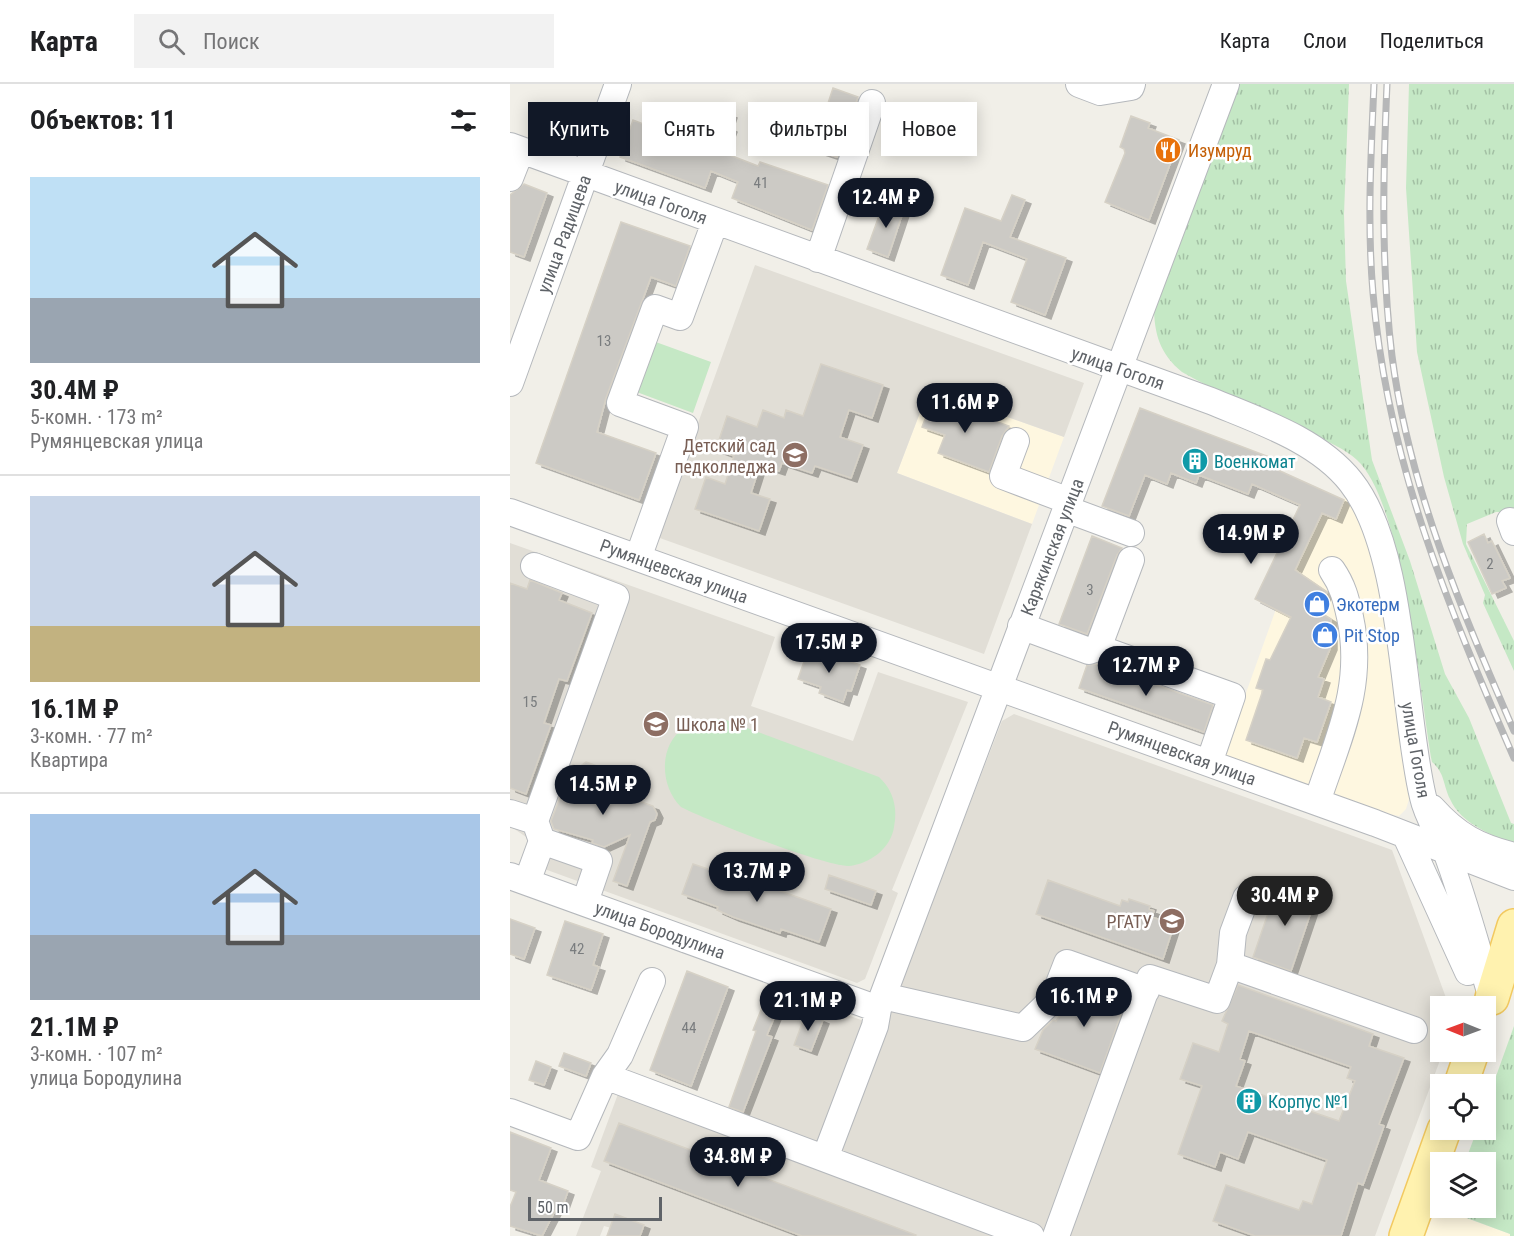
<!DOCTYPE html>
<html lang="ru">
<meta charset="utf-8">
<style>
:root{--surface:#fff;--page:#f2f2f2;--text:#202124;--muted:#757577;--line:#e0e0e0;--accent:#111827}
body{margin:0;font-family:"Roboto Condensed",sans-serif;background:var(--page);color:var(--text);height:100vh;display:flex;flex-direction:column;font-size:22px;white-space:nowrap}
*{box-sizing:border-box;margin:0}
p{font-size:20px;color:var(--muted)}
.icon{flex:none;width:33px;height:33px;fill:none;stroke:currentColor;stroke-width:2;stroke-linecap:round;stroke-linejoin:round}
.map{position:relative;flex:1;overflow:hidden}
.panel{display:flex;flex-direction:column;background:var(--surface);width:510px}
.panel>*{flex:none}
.guide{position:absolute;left:18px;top:18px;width:570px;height:54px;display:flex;gap:12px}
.needle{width:39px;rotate:271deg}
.buttons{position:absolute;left:920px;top:912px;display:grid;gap:12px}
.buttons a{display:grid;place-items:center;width:66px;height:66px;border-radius:0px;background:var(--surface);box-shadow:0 3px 15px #0003;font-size:30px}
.scale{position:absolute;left:18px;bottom:15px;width:134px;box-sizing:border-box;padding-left:6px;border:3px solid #5f6368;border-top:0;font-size:16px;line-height:21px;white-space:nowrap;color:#5f6368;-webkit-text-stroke:4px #fff;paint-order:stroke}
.price{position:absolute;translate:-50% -51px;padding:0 14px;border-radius:21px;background:var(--accent);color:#fff;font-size:20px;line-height:39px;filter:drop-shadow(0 2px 3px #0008)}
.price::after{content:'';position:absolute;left:50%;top:36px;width:18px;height:14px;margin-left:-9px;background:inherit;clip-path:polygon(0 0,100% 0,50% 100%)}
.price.active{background:#222;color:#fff}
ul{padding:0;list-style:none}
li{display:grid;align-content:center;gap:12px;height:318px;padding:0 30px}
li+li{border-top:2px solid var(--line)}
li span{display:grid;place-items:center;height:186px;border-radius:0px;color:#555}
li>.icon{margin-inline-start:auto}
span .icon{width:108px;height:108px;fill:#fffc;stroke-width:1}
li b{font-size:26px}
h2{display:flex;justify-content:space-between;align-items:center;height:72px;padding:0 30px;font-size:26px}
.tag{padding:0 21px;border-radius:0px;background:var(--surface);box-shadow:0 3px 15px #0003;font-size:21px;line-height:54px}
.tag.active{background:var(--accent);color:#fff}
header{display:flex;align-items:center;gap:36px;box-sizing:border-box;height:84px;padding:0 30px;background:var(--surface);border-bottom:2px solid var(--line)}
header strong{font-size:28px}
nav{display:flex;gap:33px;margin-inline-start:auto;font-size:21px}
.search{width:420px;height:54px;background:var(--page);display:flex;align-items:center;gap:15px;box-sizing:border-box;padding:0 21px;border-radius:0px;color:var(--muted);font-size:22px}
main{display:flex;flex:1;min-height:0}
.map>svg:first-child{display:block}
.commercial{fill:#fef7e0}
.education{fill:#e1ded6}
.grass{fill:url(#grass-tufts)}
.park{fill:#c5e8c5}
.building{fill:#cccac5;stroke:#d6d1c6;stroke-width:1.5;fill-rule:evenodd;filter:url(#shadow)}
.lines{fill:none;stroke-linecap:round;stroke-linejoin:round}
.minor-casing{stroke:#b5b8bc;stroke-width:28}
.major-casing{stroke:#f2c960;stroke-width:36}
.minor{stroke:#fff;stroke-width:26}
.major{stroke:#fff2af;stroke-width:33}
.rail-casing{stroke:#b6b7b8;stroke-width:7}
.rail{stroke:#fff;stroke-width:4.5;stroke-dasharray:14;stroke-linecap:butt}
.labels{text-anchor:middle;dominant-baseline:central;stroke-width:5;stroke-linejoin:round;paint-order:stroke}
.number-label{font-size:15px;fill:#7a7d7f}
.food-label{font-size:18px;fill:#c56008;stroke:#fff;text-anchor:start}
.street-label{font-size:18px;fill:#5f6368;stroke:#fff}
.education-label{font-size:18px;fill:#785e54;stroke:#fff;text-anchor:end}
.culture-label{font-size:18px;fill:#0d838f;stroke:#fff;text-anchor:start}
.shop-label{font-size:18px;fill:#366cbe;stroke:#fff;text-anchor:start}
</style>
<header>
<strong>Карта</strong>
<div class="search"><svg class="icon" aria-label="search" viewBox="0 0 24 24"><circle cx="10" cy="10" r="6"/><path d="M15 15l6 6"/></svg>Поиск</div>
<nav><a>Карта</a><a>Слои</a><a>Поделиться</a></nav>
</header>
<main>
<section class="panel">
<h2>Объектов: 11<svg class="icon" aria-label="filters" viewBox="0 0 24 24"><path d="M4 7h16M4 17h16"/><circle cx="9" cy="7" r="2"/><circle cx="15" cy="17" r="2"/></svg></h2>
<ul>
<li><span style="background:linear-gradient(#bfe0f5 65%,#9aa5b1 0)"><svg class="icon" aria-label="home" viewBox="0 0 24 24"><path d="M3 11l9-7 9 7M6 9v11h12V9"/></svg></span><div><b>30.4M ₽</b><p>5-комн. · 173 m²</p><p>Румянцевская улица</p></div></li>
<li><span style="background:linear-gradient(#c9d6e8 70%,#c2b280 0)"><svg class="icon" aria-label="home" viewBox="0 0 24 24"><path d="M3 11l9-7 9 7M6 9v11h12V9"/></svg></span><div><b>16.1M ₽</b><p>3-комн. · 77 m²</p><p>Квартира</p></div></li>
<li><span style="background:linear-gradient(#a9c7e8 65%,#9aa5b1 0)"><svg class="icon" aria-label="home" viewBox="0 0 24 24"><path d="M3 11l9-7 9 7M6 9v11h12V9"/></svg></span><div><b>21.1M ₽</b><p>3-комн. · 107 m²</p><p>улица Бородулина</p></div></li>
</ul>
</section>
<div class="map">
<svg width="1004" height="1152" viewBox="0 0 1004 1152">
<defs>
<pattern id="grass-tufts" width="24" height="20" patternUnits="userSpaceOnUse" patternTransform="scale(1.5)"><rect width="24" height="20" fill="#c5e8c5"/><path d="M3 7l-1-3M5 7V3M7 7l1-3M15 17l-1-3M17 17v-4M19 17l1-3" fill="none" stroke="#a3c0a4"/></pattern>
<filter id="shadow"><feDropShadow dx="6" dy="4" stdDeviation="0" flood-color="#0004"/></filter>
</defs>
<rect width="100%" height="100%" fill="#f1efe8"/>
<!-- commercial -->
<path class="commercial" d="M419 305 554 353 522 440 387 389Z
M837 408 845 421 867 486 901 709 896 725 889 732 874 729 713 673 766 525 812 429 826 435Z
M926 1123 1000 1150V1152H915Z"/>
<!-- education -->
<path class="education" d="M245 181 574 299 554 353 419 305 387 389 522 440 474 570 147 453Z
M0 459 265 553 241 622 343 657 368 588 458 618 382 806 388 809 355 895 347 899 18 779 21 770 19 755 0 742Z
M504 630 882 766 939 922H930V968H933L865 1152H130L94 1142 90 1152H66L91 1087 81 1083 115 991 230 1035 245 999 257 951 277 909 373 944 492 637Z"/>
<!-- grass -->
<path class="grass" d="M729 0H839L834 130 836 197 862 376 900 477 935 590 959 634 1001 739 1004 740V761C981 750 951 740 940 715 933 701 935 689 922 678 910 611 893 418 847 376 835 365 818 358 804 351 760 328 714 312 672 288 650 270 644 250 644 222Z
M899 0H1004V428H986L957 440 956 460 1004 557V587L973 519 975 511 953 460 934 393 907 268 896 104Z
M1004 942V1152H1000V1150L938 1127 939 1124H975V1078H955L967 1046H975V1023Z"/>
<!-- park -->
<path class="park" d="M143 257 201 278 183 329 124 307Z
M202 635H213L369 693C383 706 388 723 384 743 381 764 360 780 339 782 316 783 196 736 171 723 150 703 148 661 174 644 182 638 193 637 202 635Z"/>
<!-- building -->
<path class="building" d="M323 4 348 13 327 73 303 65Z
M196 21 221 30 217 42 221 44 212 68 248 82 250 78 318 101 302 146 222 114 228 98 201 87 195 104 110 73 123 36 182 59Z
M621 32 640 39 638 44 669 56 639 136 595 118 615 69 614 65 610 63Z
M14 100 37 109 14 173 0 168V111Z
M502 111 515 116 500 153 556 174 535 231 501 218 517 175 473 158 458 201 431 191 455 124 491 137Z
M374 118 394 125 378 173 357 165Z
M111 138 180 162 166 202 141 193 96 314 87 348 146 369 129 416 26 379Z
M311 280 373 301 362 334 339 326 330 353 353 361 341 394 305 382 302 389 272 379 269 387 250 381 241 409 260 415 249 447 185 425 196 393 215 400 224 372 206 365 217 332 247 343 253 326 274 334 276 326 293 332Z
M423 314 499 342 492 352 479 388 428 369 435 351 412 343Z
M630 324 762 374 759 382 834 416 826 435 812 429 785 486 817 508 806 526 821 535V562L808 593 814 595 808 613 821 618 807 658 794 654 787 674 736 656 753 606 746 604 756 575 760 576 781 533 745 515 790 421 742 400 738 410 689 391 686 399 661 389 657 400 635 391 619 432 592 422Z
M974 450 978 459 982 457 1000 494 992 497 996 504 982 510 958 458Z
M582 452 612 464 607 471 577 550 549 540Z
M20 496 52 509 49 516 82 529 57 597 49 595 34 639 41 641 16 710 0 704V499L17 505Z
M299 563 350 581 341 607 337 606 333 618 309 609 311 603 288 595Z
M588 580 703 621 694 648 569 604 577 581Z
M76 678 90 683 92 692 99 694 95 705 143 722 147 730 145 736 140 738 117 802 103 797 120 751 94 763 82 759 83 756 44 745 41 737 63 681 69 683Z
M183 780 210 789 211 786 321 825 309 858 271 845 270 849 223 833 207 826 208 823 172 810Z
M319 791 366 807 361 821 315 805Z
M538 796 610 822 612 816 618 818 619 815 640 822 639 825 644 827 642 833 664 841 653 875 526 830Z
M768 800 806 813 781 887 743 873Z
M0 835 25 844 14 875 0 870Z
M55 837 93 850 83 881 89 883 81 906 37 891Z
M177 887 218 903 181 1002 140 986Z
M566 898 616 916 590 989 525 965 533 946 543 936 546 937 557 921Z
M728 901 863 950 859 962 894 974 869 1040 874 1042 853 1101 848 1099 831 1152H745L703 1137 716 1101 789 1126 793 1117 802 1120 817 1076 738 1048 728 1075 710 1068 705 1083 668 1070 692 1002 670 995 683 959 709 968 718 940 712 937ZM739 947 841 983 837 994 845 997 829 1037 726 1002 735 977 730 975Z
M259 906 273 912 257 951 262 953 233 1028 219 1023 246 947 243 946Z
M296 929 313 936 301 967 284 961Z
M54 969 81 979 76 992 49 982Z
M26 977 41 983 34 1001 19 996Z
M109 1039 406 1151 405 1152H292L94 1077Z
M0 1048 41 1064 29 1096 58 1107 52 1124 47 1123 32 1152 0 1142V1123L6 1108 0 1106Z
M105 1130 134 1141 130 1152H97Z"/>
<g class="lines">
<defs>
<path id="minor" d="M569 0 590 8 621 3 622 0
M0 62 701 317C749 337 808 356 841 398 895 466 892 626 913 713 917 732 929 749 936 767 954 815 967 865 982 914
M0 94 11 66
M308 175 362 19
M0 299 108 0
M506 357 493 392 559 417
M556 425 621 449
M0 428 865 739 1004 793
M1000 437 1004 448
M128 474 175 343 110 319 145 224 170 233 205 138
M511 542 579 567 588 564 621 476
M588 564 722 612 699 679
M807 718C828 654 855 602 840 533 836 515 833 502 822 486
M922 724C947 752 968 763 1004 772
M0 729 25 737
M896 752 958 888
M32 757 89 777 75 818
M0 792 368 925
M17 798 32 757 25 737 106 513 24 482
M720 881 904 946
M373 912 513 944 543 915 557 879 636 907
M95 992 521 1152
M0 1028 68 1053 95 992 110 971 142 897
M315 1074 365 942 368 925 716 0
M546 1152 640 894 707 916 720 881 723 849 736 814"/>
<path id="major" d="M982 914 1004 842
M951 1000 962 968
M896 1152 934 1046"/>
</defs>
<!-- minor casing -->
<use href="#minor" class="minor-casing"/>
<!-- major casing -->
<use href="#major" class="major-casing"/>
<!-- minor -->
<use href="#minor" class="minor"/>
<!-- major -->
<use href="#major" class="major"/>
<defs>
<path id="rail" d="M864 0C861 70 857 140 863 209 877 376 938 523 1004 674
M877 0C873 91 871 182 882 272 899 404 952 527 1004 647"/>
</defs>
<!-- rail casing -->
<use href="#rail" class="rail-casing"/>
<!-- rail -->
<use href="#rail" class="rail"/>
</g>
<!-- icons -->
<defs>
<symbol id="restaurant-disc" viewBox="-11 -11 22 22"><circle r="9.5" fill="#e8710a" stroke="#fff"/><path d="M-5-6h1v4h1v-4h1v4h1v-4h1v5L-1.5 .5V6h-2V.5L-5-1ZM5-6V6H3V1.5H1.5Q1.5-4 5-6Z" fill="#fff"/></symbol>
<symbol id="school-disc" viewBox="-11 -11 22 22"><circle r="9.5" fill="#8d6e63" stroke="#fff"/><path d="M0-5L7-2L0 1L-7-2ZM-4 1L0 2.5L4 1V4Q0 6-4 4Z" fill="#fff"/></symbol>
<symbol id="building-disc" viewBox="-11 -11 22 22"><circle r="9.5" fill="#0f9aa8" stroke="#fff"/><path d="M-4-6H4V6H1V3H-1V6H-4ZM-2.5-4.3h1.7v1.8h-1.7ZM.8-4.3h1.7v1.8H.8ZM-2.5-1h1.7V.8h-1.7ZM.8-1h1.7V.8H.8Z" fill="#fff"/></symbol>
<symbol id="shop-disc" viewBox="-11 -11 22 22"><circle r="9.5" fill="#3f7fe0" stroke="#fff"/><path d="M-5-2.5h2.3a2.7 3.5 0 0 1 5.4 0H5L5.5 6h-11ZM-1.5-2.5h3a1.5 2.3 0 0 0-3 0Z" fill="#fff"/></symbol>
<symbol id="university-disc" viewBox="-11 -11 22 22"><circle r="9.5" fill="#8d6e63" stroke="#fff"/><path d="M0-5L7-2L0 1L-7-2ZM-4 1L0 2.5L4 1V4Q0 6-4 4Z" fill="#fff"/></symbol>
</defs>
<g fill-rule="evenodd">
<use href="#restaurant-disc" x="643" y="51" width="30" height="30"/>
<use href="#school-disc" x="270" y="356" width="30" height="30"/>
<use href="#building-disc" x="670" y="362" width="30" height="30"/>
<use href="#shop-disc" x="792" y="505" width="30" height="30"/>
<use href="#shop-disc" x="800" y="536" width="30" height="30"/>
<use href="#school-disc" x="131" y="625" width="30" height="30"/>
<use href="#university-disc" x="647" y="822" width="30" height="30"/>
<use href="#building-disc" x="724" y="1002" width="30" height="30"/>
</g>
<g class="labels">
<!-- number labels -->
<g class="number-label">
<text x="251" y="99">41</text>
<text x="94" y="257">13</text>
<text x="980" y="480">2</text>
<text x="580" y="506">3</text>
<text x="20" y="618">15</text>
<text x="67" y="865">42</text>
<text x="179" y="944">44</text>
</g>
<!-- food labels -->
<g class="food-label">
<text x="678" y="66">Изумруд</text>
</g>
<!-- street labels -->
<g class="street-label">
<text transform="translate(151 118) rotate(20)">улица Гоголя</text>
<text transform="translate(54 150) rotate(-70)">улица Радищева</text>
<text transform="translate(608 284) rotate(19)">улица Гоголя</text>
<text transform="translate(542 463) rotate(-69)">Карякинская улица</text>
<text transform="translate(164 487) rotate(20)">Румянцевская улица</text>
<text transform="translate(906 666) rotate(80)">улица Гоголя</text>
<text transform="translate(672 669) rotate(20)">Румянцевская улица</text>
<text transform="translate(150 846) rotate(20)">улица Бородулина</text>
</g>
<!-- education labels -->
<g class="education-label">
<text x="266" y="361">Детский сад<tspan x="266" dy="21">педколледжа</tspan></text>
<text x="166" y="640" text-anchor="start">Школа № 1</text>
<text x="642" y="837">РГАТУ</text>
</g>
<!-- culture labels -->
<g class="culture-label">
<text x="704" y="377">Военкомат</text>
<text x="758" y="1017">Корпус №1</text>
</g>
<!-- shop labels -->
<g class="shop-label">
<text x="826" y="520">Экотерм</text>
<text x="834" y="551">Pit Stop</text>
</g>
</g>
</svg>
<div class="buttons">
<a><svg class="needle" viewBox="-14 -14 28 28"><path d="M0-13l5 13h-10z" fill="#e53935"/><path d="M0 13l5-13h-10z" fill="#757577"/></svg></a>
<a><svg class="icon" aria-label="locate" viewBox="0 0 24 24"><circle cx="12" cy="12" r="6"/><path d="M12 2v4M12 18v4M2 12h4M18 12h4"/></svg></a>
<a><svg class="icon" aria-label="layers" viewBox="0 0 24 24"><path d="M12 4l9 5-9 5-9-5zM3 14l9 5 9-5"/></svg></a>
</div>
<div class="scale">50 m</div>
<b class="price" style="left:376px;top:145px">12.4M ₽</b>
<b class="price" style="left:455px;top:350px">11.6M ₽</b>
<b class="price" style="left:741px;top:481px">14.9M ₽</b>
<b class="price" style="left:319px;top:590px">17.5M ₽</b>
<b class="price" style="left:636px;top:613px">12.7M ₽</b>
<b class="price" style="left:93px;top:732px">14.5M ₽</b>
<b class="price" style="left:247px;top:819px">13.7M ₽</b>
<b class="price active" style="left:775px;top:843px">30.4M ₽</b>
<b class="price" style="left:574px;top:944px">16.1M ₽</b>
<b class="price" style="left:298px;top:948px">21.1M ₽</b>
<b class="price" style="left:228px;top:1104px">34.8M ₽</b>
<div class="guide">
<a class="tag active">Купить</a>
<a class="tag">Снять</a>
<a class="tag">Фильтры</a>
<a class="tag">Новое</a>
</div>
</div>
</main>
